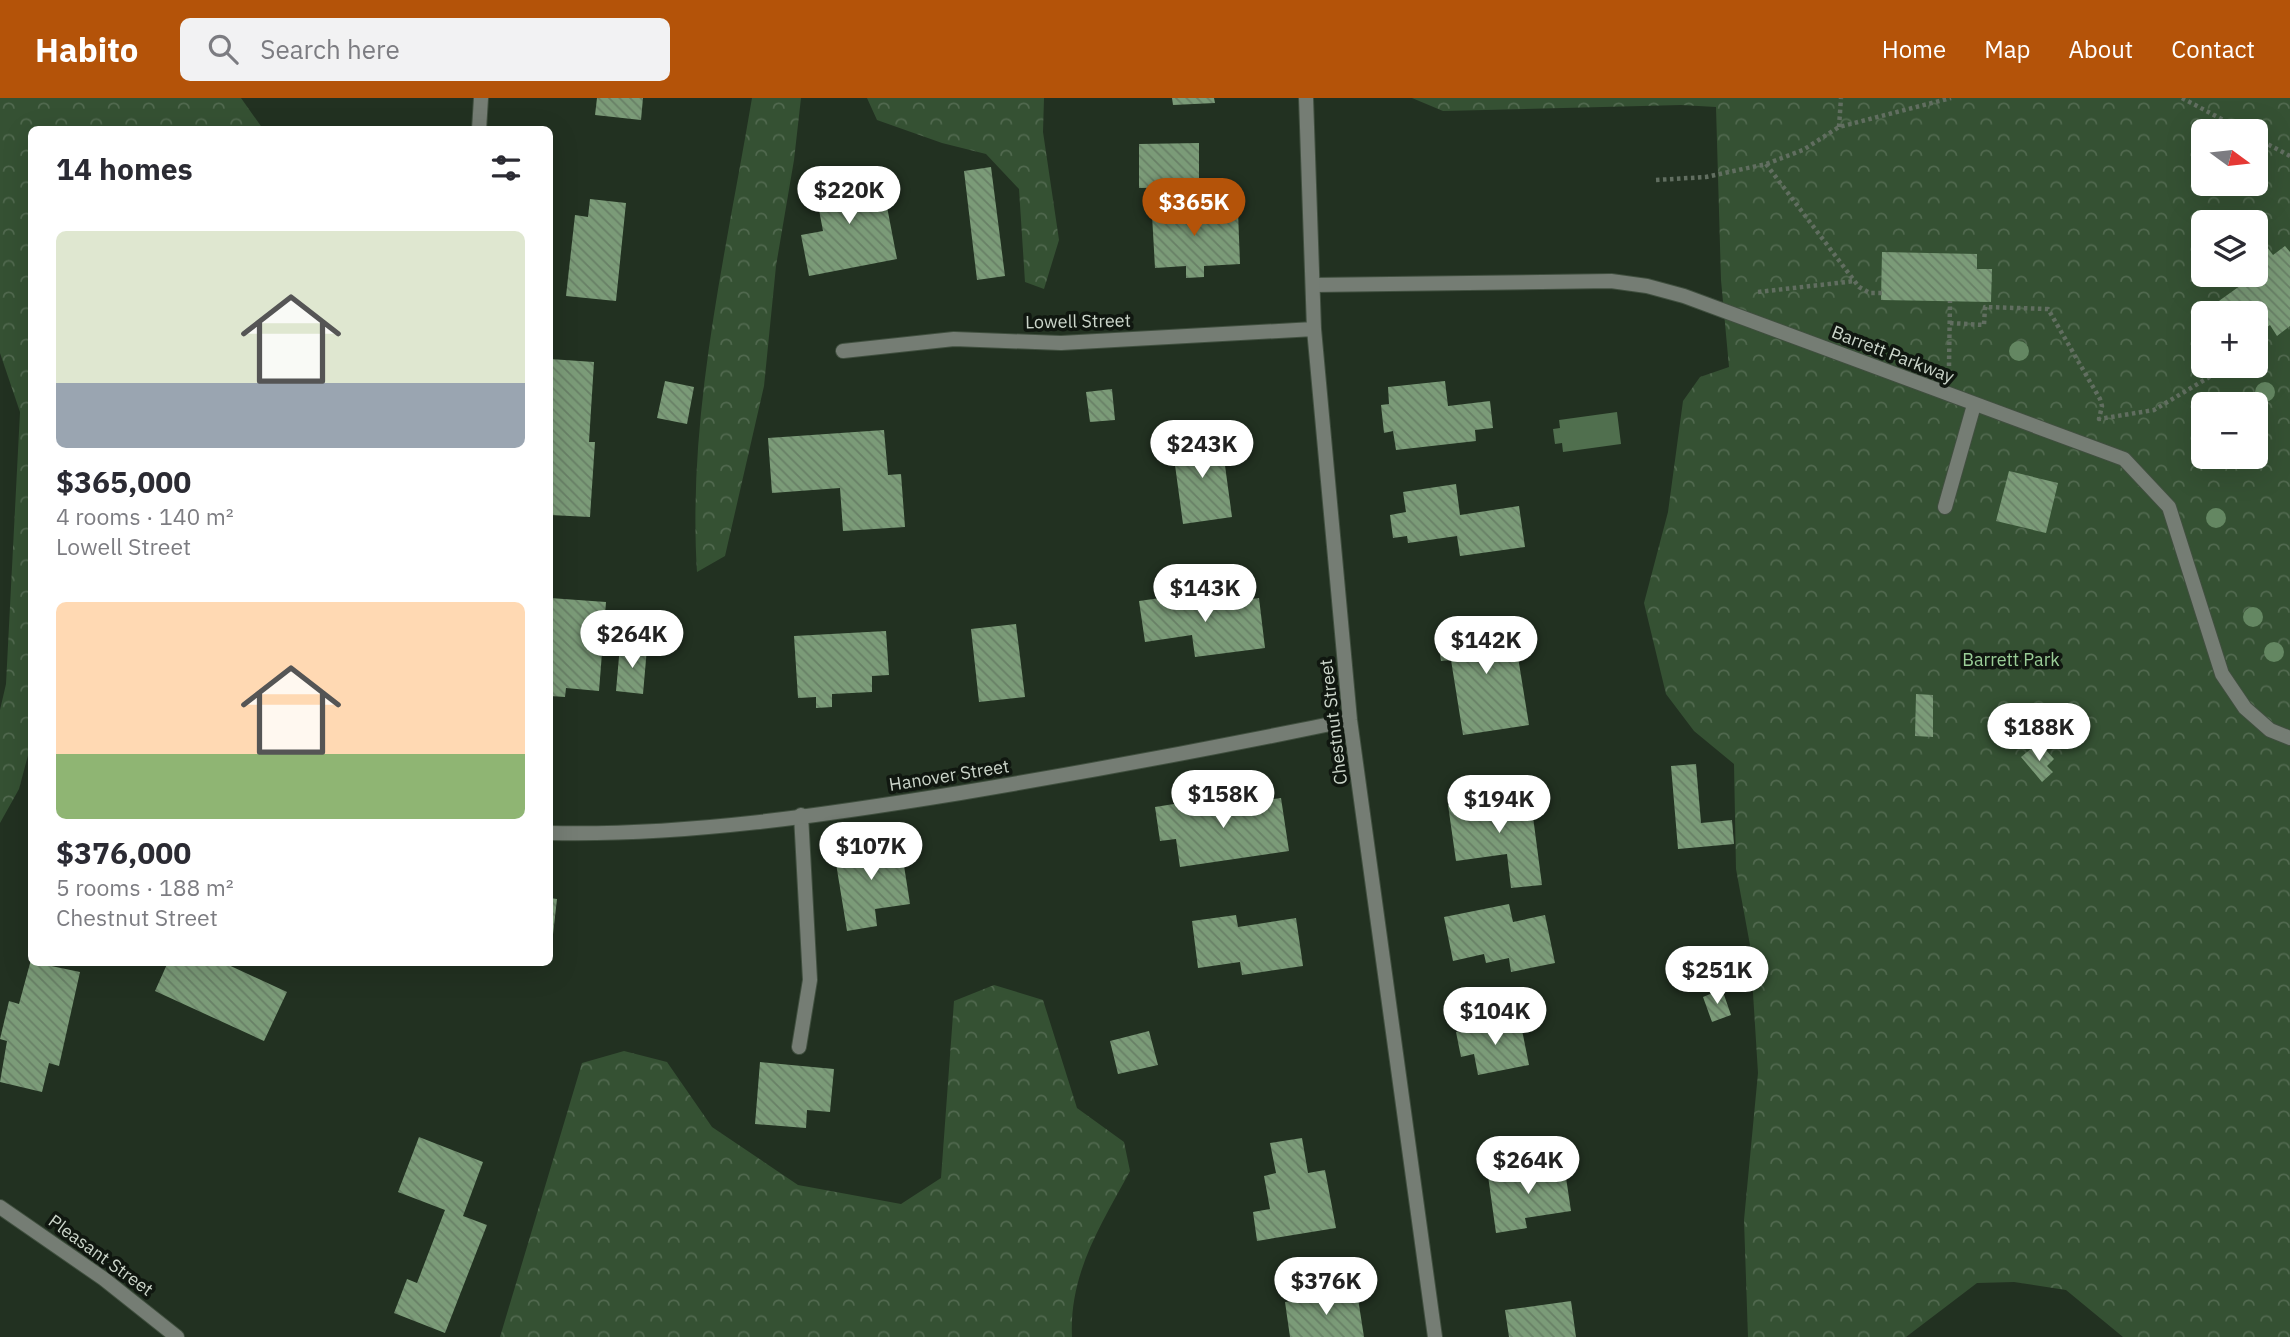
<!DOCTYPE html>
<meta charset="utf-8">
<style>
:root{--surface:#fff;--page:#f2f2f3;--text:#2b2b33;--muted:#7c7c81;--accent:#b45309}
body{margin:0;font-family:"IBM Plex Sans",sans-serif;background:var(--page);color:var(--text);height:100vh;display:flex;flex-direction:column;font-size:26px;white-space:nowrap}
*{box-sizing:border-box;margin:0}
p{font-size:23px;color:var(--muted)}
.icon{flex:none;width:38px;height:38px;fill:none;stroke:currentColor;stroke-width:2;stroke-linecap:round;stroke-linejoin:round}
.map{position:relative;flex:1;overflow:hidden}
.side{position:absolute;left:28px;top:28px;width:525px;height:840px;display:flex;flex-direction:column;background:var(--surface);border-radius:10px;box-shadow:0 7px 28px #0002}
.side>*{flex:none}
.needle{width:46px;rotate:105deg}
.buttons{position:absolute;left:2191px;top:21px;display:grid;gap:14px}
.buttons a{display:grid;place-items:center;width:77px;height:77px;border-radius:10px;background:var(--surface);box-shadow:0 7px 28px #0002;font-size:35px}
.price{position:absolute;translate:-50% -60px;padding:0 16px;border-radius:24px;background:#fff;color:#222;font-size:23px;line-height:46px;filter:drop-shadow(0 2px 4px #0008)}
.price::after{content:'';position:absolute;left:50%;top:42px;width:21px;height:16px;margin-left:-10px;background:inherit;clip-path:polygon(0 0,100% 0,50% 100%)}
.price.selected{background:var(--accent);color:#fff}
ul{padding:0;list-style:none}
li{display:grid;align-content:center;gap:14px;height:371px;padding:0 28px}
li span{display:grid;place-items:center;height:217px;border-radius:10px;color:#555}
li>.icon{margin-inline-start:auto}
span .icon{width:126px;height:126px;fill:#fffc;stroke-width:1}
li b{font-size:30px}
h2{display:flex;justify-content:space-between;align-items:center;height:84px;padding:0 28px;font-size:30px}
header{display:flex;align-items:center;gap:42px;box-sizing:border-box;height:98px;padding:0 35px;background:var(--accent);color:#fff}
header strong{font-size:33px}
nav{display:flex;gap:38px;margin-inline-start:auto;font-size:24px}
.search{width:490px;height:63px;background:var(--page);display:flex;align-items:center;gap:18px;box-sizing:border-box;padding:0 24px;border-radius:10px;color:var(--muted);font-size:26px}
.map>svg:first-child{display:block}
.forest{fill:url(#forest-crowns);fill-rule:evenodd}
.water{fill:#506f4e}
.building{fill:url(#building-back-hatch)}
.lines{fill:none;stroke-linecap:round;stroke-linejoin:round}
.service-casing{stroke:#404f3f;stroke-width:16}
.minor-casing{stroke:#404f3f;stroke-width:16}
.tertiary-casing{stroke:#404f3f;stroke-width:16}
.path{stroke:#616e60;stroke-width:4.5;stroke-dasharray:3.5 3.5;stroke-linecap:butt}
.service{stroke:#757d74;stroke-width:14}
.minor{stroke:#757d74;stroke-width:14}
.tertiary{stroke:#757d74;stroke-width:14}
.tree{fill:#648762}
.labels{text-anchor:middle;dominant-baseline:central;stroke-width:7;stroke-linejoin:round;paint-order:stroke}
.street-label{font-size:18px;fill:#cbd5ca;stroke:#101710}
.park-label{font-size:18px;fill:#9ace97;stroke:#101710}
</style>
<header>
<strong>Habito</strong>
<div class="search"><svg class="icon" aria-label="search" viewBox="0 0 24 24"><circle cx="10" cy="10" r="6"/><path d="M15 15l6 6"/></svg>Search here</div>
<nav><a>Home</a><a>Map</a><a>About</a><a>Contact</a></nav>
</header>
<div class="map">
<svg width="2290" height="1239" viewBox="0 0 2290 1239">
<defs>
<pattern id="forest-crowns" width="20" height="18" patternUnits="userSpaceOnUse" patternTransform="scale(1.75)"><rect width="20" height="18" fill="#355133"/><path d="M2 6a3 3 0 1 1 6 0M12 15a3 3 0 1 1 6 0" fill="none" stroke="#51694f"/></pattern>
<pattern id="building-back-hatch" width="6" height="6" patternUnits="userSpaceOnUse" patternTransform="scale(1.75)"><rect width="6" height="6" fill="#7b9b78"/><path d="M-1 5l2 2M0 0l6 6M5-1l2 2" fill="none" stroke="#688066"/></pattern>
</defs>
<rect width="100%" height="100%" fill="#223121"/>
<!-- forest -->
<path class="forest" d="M0 0H241L263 31 32 32 31 646 19 691 0 725V612L6 586 20 314 0 255Z
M752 0H801L794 62 776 168 764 288 725 458 697 474C687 315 726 156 752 0Z
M867 0H1044L1043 34 1059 142 1044 191 1025 184 1019 91 986 56 942 45 877 22Z
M1412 0H2290V1239H2123L2066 1192 2014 1184 1977 1185 1906 1239H1748L1744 1122 1758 975 1750 847 1736 771 1734 666 1694 633 1666 596 1644 505 1668 414 1683 303 1700 279 1729 269 1721 182 1716 9 1681 7 1443 13ZM2203 33H2256V86H2203ZM2203 124H2256V177H2203ZM2203 215H2256V268H2203ZM2203 306H2256V359H2203Z
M994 887 1043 902 1077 1010 1124 1044 1130 1073C1101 1127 1069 1175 1072 1239H500L582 965 624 953 667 964 712 1029 798 1087 901 1106 941 1080 954 903Z"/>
<!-- water -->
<path class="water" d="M1617 314 1621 346 1563 354 1562 345 1555 346 1553 331 1560 330 1559 322Z"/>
<!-- building -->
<path class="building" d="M597 0H643L641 22 595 17Z
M1172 0H1214L1215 5 1173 7Z
M1199 45V89L1139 90V46Z
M991 69 1005 178 977 182 964 73Z
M862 70 867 96 884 93 897 161 809 178 801 137 823 133 813 80Z
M1173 98 1174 116 1238 113 1240 166 1204 168V179L1186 180V168L1155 170 1151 99Z
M590 101 626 105 616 203 566 198 575 117 588 119Z
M2285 148 2290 154V228L2277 238 2270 227 2256 237V215H2202L2244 185 2239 177H2256V157L2267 149 2273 157Z
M1882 154 1977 156V171H1992L1991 204 1881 202Z
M550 261 594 264 589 344H595L590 419 550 417Z
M665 283 694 289 687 326 657 320Z
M1445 283 1448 308 1490 303 1493 330 1475 332 1476 343 1396 352 1393 333 1384 335 1381 307 1389 306 1388 289Z
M1112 291 1115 322 1090 324 1086 294Z
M884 332 888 377 901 376 905 429 843 433 840 390 772 395 768 340Z
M1221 338 1232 419 1183 426 1172 345Z
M2009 373 2058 385 2046 435 1996 423Z
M1456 386 1460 417 1519 408 1525 449 1460 458 1457 438 1408 445 1407 438 1393 440 1390 417 1406 414 1403 394Z
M1189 496 1191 509 1259 500 1265 550 1195 559 1192 537 1145 544 1139 503Z
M550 500 606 504 599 593 566 590 565 599 550 598Z
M1512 522 1529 627 1463 637 1451 562 1441 563 1436 533Z
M1016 526 1025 599 979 604 971 531Z
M886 533 889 577 872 578V594L832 596V609L816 610V599L798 600 794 538Z
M620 547 647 550 643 596 616 593Z
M1916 596 1933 597V639L1915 638Z
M2032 650 2038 657 2045 651 2054 661 2047 668 2053 674 2042 684 2021 659Z
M1696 666 1701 725 1732 722 1734 746 1678 751 1671 668Z
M1530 696 1542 787 1511 790 1507 756 1456 763 1448 707Z
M1218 699 1220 709 1281 700 1289 753 1180 769 1176 741 1160 743 1155 709Z
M900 742 910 806 875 811 877 828 847 833 834 753Z
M550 800 557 801 551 854H550Z
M1509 806 1513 824 1545 817 1555 865 1511 874 1509 860 1486 865 1484 856 1453 863 1444 819Z
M1236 817 1238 829 1296 820 1303 868 1242 877 1240 864 1198 870 1192 823Z
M32 858V864L80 874 59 968 49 965 42 994 0 984 7 943 0 941 9 903 19 906Z
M168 864H222L287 894 264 943 155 893Z
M1722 891 1731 917 1712 924 1703 899Z
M1520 922 1529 967 1478 977 1474 956 1461 959 1456 934Z
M1149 933 1158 967 1118 976 1110 943Z
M760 964 834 971 830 1014 807 1012 806 1030 755 1026Z
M419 1039 483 1064 463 1118 487 1127 445 1235 394 1215 407 1181 417 1185 445 1112 398 1094Z
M1302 1040 1308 1075 1325 1072 1336 1130 1257 1143 1253 1114 1270 1111 1264 1078 1276 1075 1270 1045Z
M1564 1066 1571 1113 1525 1120 1527 1130 1496 1135 1488 1078Z
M1357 1194 1364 1239H1290L1285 1204Z
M1571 1203 1576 1239H1509L1505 1212Z"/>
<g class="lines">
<defs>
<path id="service" d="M1313 187 1611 183 1647 188 1684 198 2124 361 2169 409 2222 576 2245 610 2270 632 2290 640
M1945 409 1974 307
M799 949 810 882 801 717"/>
<path id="minor" d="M1306 0 1314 231 1350 622 1435 1239
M479 32 481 0
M843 253 954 241 1061 245 1314 231
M550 735C687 738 825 717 960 695 1091 673 1220 649 1350 622"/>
<path id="tertiary" d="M0 1109 104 1181 177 1239"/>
</defs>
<!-- service casing -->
<use href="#service" class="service-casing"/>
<!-- minor casing -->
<use href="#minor" class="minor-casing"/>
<!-- tertiary casing -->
<use href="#tertiary" class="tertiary-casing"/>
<!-- path -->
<path class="path" d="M2182 0 2244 33
M1839 29 1841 0
M2256 40 2290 58
M1766 66 1859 189 1870 195H1882
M1656 82 1706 79 1766 66 1803 52 1839 29 1951 0
M1758 194 1855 183
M1950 225 1984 227 1985 209 2048 211 2100 301 2102 308 2099 321 2154 312 2211 278 2204 268
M1949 268 1950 203"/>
<!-- service -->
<use href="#service" class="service"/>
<!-- minor -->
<use href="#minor" class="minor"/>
<!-- tertiary -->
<use href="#tertiary" class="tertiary"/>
</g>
<!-- trees -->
<g class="tree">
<circle cx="2019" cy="253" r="10"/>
<circle cx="2265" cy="294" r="10"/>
<circle cx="2216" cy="420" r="10"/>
<circle cx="2253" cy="519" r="10"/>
<circle cx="2274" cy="554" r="10"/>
</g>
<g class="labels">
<!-- street labels -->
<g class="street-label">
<text transform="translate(1078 223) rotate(-1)">Lowell Street</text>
<text transform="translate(1893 256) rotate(21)">Barrett Parkway</text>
<text transform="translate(1333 624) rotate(-97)">Chestnut Street</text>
<text transform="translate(949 677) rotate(-9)">Hanover Street</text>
<text transform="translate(101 1157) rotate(36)">Pleasant Street</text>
</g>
<!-- park labels -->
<g class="park-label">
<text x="2011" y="561">Barrett Park</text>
</g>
</g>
</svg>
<div class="buttons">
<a><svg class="needle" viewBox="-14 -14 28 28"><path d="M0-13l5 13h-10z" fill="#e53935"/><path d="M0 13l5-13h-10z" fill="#7c7c81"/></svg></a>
<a><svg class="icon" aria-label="layers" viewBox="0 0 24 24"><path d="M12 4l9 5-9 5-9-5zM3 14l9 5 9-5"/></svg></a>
<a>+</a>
<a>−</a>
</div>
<b class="price" style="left:849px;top:128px">$220K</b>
<b class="price selected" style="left:1194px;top:140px">$365K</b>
<b class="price" style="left:1202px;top:382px">$243K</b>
<b class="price" style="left:1205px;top:526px">$143K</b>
<b class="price" style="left:632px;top:572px">$264K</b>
<b class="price" style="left:1486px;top:578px">$142K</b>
<b class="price" style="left:2039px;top:665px">$188K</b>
<b class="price" style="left:1223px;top:732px">$158K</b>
<b class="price" style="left:1499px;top:737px">$194K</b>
<b class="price" style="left:871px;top:784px">$107K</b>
<b class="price" style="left:1717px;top:908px">$251K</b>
<b class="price" style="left:1495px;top:949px">$104K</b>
<b class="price" style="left:1528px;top:1098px">$264K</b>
<b class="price" style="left:1326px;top:1219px">$376K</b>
<section class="side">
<h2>14 homes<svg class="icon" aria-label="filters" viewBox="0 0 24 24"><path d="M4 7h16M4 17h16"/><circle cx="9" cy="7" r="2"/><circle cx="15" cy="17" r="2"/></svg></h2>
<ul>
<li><span style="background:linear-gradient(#dfe7d0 70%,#9aa5b1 0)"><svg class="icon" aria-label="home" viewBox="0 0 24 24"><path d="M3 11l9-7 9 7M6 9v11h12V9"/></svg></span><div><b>$365,000</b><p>4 rooms · 140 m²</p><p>Lowell Street</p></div></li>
<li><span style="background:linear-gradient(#ffd9b3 70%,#8fb573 0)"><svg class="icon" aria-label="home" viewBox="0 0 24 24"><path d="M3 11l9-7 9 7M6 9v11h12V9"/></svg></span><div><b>$376,000</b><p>5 rooms · 188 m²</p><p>Chestnut Street</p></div></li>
</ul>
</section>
</div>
